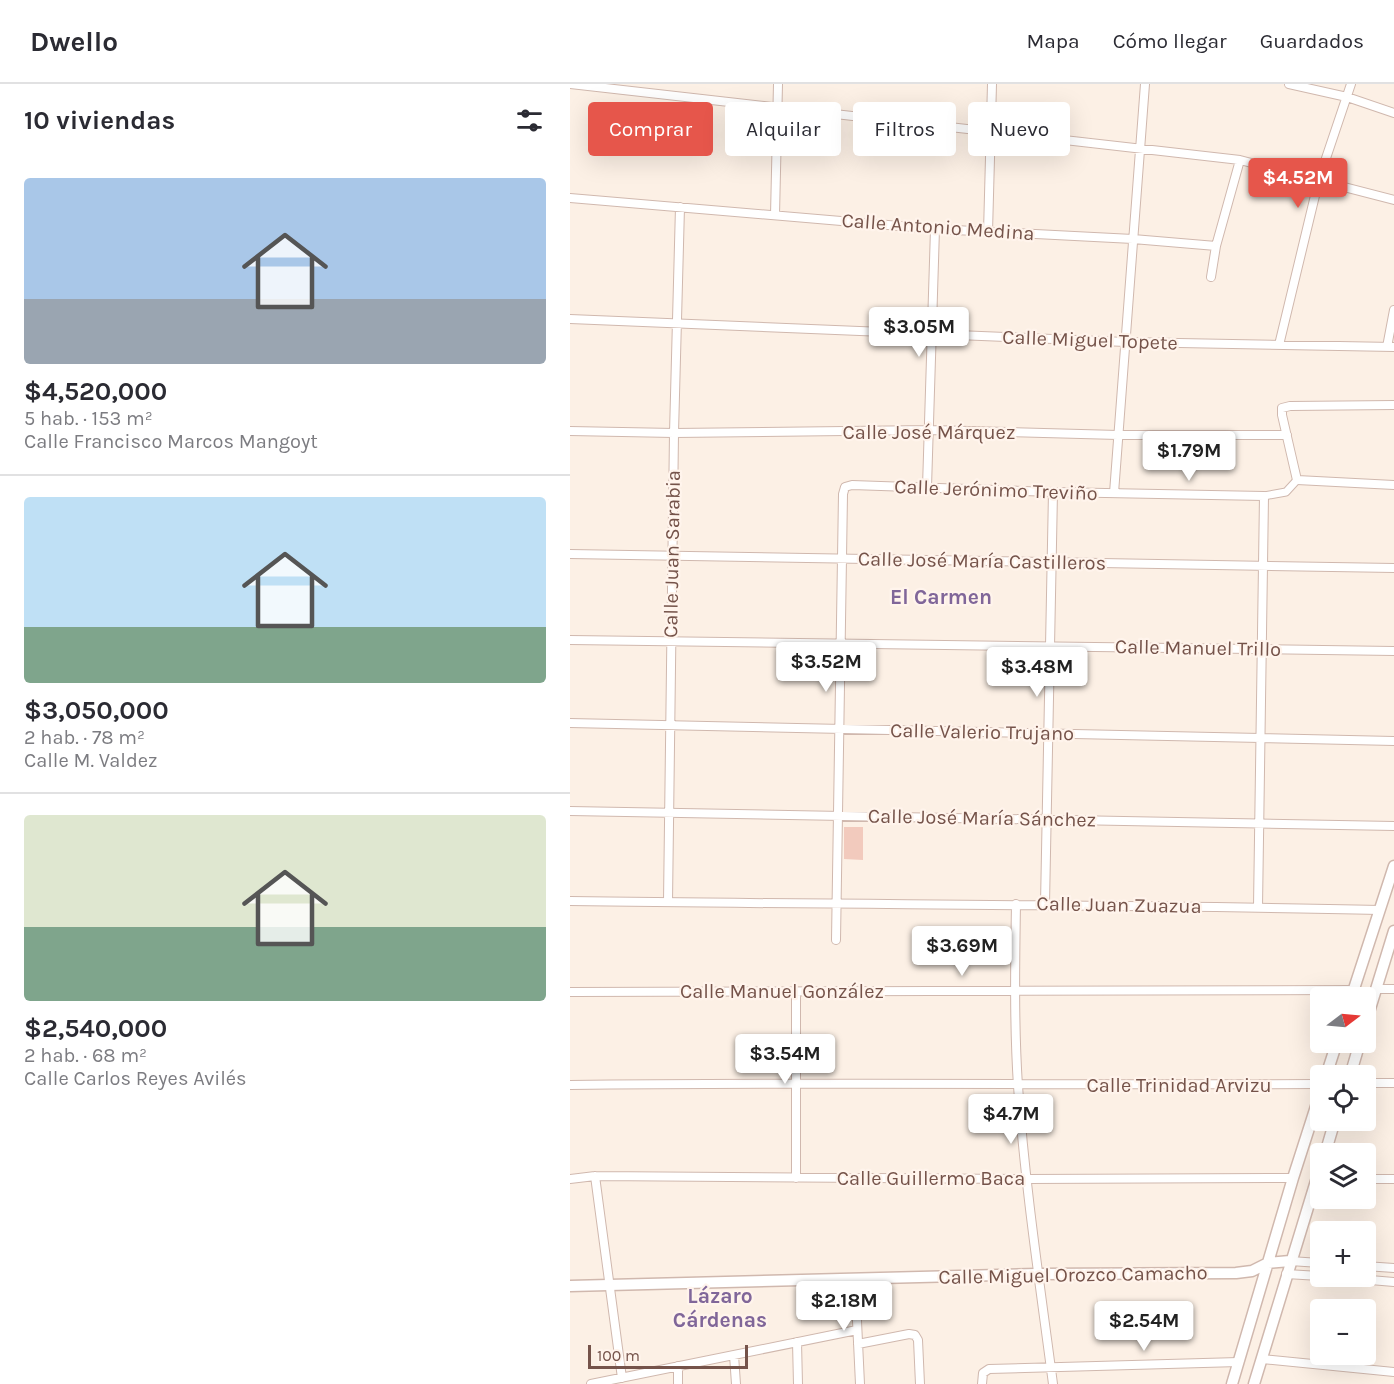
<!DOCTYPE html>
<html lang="es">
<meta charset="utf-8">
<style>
:root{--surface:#fff;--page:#f2f2f3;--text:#2b2b33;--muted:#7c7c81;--line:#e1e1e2;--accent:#e6564b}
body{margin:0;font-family:Karla,sans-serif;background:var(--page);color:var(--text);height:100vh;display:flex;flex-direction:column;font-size:22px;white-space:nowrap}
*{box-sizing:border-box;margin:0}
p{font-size:20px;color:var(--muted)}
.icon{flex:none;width:33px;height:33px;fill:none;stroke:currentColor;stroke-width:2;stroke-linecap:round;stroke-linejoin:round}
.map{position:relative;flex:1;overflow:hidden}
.panel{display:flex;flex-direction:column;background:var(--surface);width:570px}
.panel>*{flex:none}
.top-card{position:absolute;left:18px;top:18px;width:570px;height:54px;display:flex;gap:12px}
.needle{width:39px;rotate:74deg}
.tools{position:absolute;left:740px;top:903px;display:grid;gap:12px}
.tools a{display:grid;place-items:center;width:66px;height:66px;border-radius:6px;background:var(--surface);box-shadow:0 6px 24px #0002;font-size:30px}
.scale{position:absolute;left:18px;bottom:15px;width:160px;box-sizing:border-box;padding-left:6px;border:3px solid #75534a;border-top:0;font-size:16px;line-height:21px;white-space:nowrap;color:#75534a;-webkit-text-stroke:4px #fff4ec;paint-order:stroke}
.price{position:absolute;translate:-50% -51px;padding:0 14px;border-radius:6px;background:#fff;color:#222;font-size:20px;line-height:39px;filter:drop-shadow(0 2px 3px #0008)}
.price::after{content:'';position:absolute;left:50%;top:36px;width:18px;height:14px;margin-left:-9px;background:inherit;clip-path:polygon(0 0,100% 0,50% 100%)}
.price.on{background:var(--accent);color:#fff}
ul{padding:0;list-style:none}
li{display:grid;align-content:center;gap:12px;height:318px;padding:0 24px}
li+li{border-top:2px solid var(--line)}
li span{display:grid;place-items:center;height:186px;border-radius:6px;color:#555}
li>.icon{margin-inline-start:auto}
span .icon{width:108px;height:108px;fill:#fffc;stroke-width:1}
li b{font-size:26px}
h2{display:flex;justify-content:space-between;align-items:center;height:72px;padding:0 24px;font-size:26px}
.tag{padding:0 21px;border-radius:6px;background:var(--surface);box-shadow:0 6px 24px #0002;font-size:21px;line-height:54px}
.tag.on{background:var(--accent);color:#fff}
header{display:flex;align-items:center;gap:36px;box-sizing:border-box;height:84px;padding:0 30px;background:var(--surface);border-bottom:2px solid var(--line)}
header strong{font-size:28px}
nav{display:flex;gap:33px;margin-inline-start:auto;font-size:21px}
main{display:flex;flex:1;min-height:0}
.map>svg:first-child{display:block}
.building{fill:#f2cabd}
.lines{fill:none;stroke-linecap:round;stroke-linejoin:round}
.pedestrian-casing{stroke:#d0b8ae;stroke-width:9}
.minor-casing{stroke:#d0b8ae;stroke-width:10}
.tertiary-casing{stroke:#d0b8ae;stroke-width:13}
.pedestrian{stroke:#fff;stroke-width:7}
.minor{stroke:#fff;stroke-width:8}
.tertiary{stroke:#fff;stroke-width:10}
.labels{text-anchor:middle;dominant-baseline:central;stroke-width:4.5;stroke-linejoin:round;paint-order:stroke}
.street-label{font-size:20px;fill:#75534a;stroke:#fff4ec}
.neighbourhood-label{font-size:21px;font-weight:bold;fill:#806699;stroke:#fff4ec}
</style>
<header>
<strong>Dwello</strong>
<nav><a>Mapa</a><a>Cómo llegar</a><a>Guardados</a></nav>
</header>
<main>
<section class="panel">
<h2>10 viviendas<svg class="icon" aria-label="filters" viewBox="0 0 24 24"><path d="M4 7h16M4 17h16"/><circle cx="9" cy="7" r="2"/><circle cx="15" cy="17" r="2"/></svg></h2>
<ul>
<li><span style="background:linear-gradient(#a9c7e8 65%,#9aa5b1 0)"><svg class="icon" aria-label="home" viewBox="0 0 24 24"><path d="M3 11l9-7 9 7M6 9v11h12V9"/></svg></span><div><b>$4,520,000</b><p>5 hab. · 153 m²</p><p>Calle Francisco Marcos Mangoyt</p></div></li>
<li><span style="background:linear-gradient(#bfe0f5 70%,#7fa58c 0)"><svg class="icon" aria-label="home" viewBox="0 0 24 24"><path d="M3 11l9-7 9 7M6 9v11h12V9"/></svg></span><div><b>$3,050,000</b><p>2 hab. · 78 m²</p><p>Calle M. Valdez</p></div></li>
<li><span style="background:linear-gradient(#dfe7d0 60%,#7fa58c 0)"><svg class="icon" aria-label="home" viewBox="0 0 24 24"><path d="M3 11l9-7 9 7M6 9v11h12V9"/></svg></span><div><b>$2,540,000</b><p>2 hab. · 68 m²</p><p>Calle Carlos Reyes Avilés</p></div></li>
</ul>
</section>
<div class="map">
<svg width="824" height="1300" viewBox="0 0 824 1300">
<rect width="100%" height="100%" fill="#fcf0e5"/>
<!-- building -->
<path class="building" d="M274 743H293V776L274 775Z"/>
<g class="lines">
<defs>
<path id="pedestrian" d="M694 412 716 408 727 396"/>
<path id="minor" d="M0 0 670 76 824 116
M719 0 777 13 824 29
M0 114 365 145 563 155 646 162
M205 131 208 0
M418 148 422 0
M641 193 646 162 670 76
M0 235 556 258 824 263
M709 261 749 95 781 0
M817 263 824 226
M824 321 720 322 712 324V331L727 396 824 401
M0 347 104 349 360 346 548 351H717
M357 403 365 145
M544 409 575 0
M0 470 824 484
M0 556 824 567
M0 639 824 657
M0 727 824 742
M0 817C270 821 540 820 810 826
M98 818 104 349 110 123
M446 820C445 880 444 941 448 1002 455 1102 470 1201 483 1300
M475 820 483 408
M266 856 273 410 275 403 282 401 483 408 694 412 688 823
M806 905H824
M0 908 784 906
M226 908V1094
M795 999H824
M0 1001C250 998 500 1001 750 1000
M25 1092 52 1294
M0 1095 25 1092 457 1095 723 1094
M795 1095H824
M720 1177 750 1179
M795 1182 824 1184
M716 1190 750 1192
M753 1192 824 1198
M285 1195 290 1300
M227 1258 228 1300
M288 1260 339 1250 345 1251 348 1256 350 1300
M164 1271 166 1300
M692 1275 824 1288
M108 1282V1300
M21 1300 287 1246
M412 1300 413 1289 419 1285 669 1278"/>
<path id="tertiary" d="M781 914 824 782
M795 941 824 847
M756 992 767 958
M780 992 790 958
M755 1070 765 1036
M0 1202 467 1190 666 1189 682 1187 698 1179 720 1177
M662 1300 723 1094 750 1010
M684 1300 750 1084"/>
</defs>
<!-- pedestrian casing -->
<use href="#pedestrian" class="pedestrian-casing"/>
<!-- minor casing -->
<use href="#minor" class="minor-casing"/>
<!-- tertiary casing -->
<use href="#tertiary" class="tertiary-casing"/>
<!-- pedestrian -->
<use href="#pedestrian" class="pedestrian"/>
<!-- minor -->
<use href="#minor" class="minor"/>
<!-- tertiary -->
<use href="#tertiary" class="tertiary"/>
</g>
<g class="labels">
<!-- street labels -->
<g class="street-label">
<text transform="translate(368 143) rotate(4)">Calle Antonio Medina</text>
<text transform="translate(520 256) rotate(2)">Calle Miguel Topete</text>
<text x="359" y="348">Calle José Márquez</text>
<text transform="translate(426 406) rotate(2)">Calle Jerónimo Treviño</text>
<text transform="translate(102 470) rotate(-89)">Calle Juan Sarabia</text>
<text transform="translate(412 477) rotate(1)">Calle José María Castilleros</text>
<text transform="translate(628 564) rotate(1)">Calle Manuel Trillo</text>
<text transform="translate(412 648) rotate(1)">Calle Valerio Trujano</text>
<text transform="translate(412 734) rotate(1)">Calle José María Sánchez</text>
<text transform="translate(549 821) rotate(1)">Calle Juan Zuazua</text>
<text x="212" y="907">Calle Manuel González</text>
<text x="609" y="1001">Calle Trinidad Arvizu</text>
<text x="361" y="1094">Calle Guillermo Baca</text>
<text transform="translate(503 1191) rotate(-1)">Calle Miguel Orozco Camacho</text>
</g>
<!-- neighbourhood labels -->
<g class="neighbourhood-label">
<text x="371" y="513">El Carmen</text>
<text x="150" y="1212">Lázaro<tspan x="150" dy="24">Cárdenas</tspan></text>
</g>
</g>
</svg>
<div class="tools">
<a><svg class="needle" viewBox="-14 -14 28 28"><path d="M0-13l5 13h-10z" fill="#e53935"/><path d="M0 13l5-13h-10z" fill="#7c7c81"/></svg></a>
<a><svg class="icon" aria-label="locate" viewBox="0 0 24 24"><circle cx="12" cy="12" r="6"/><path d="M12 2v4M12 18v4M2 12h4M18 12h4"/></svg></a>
<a><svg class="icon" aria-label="layers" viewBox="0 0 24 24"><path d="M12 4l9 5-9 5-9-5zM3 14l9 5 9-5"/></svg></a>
<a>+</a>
<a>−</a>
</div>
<div class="scale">100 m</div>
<b class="price on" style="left:728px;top:125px">$4.52M</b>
<b class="price" style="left:349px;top:274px">$3.05M</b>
<b class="price" style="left:619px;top:398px">$1.79M</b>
<b class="price" style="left:256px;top:609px">$3.52M</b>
<b class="price" style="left:467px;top:614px">$3.48M</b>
<b class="price" style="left:392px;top:893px">$3.69M</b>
<b class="price" style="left:215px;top:1001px">$3.54M</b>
<b class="price" style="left:441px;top:1061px">$4.7M</b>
<b class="price" style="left:274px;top:1248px">$2.18M</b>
<b class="price" style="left:574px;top:1268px">$2.54M</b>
<div class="top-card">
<a class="tag on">Comprar</a>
<a class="tag">Alquilar</a>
<a class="tag">Filtros</a>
<a class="tag">Nuevo</a>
</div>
</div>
</main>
